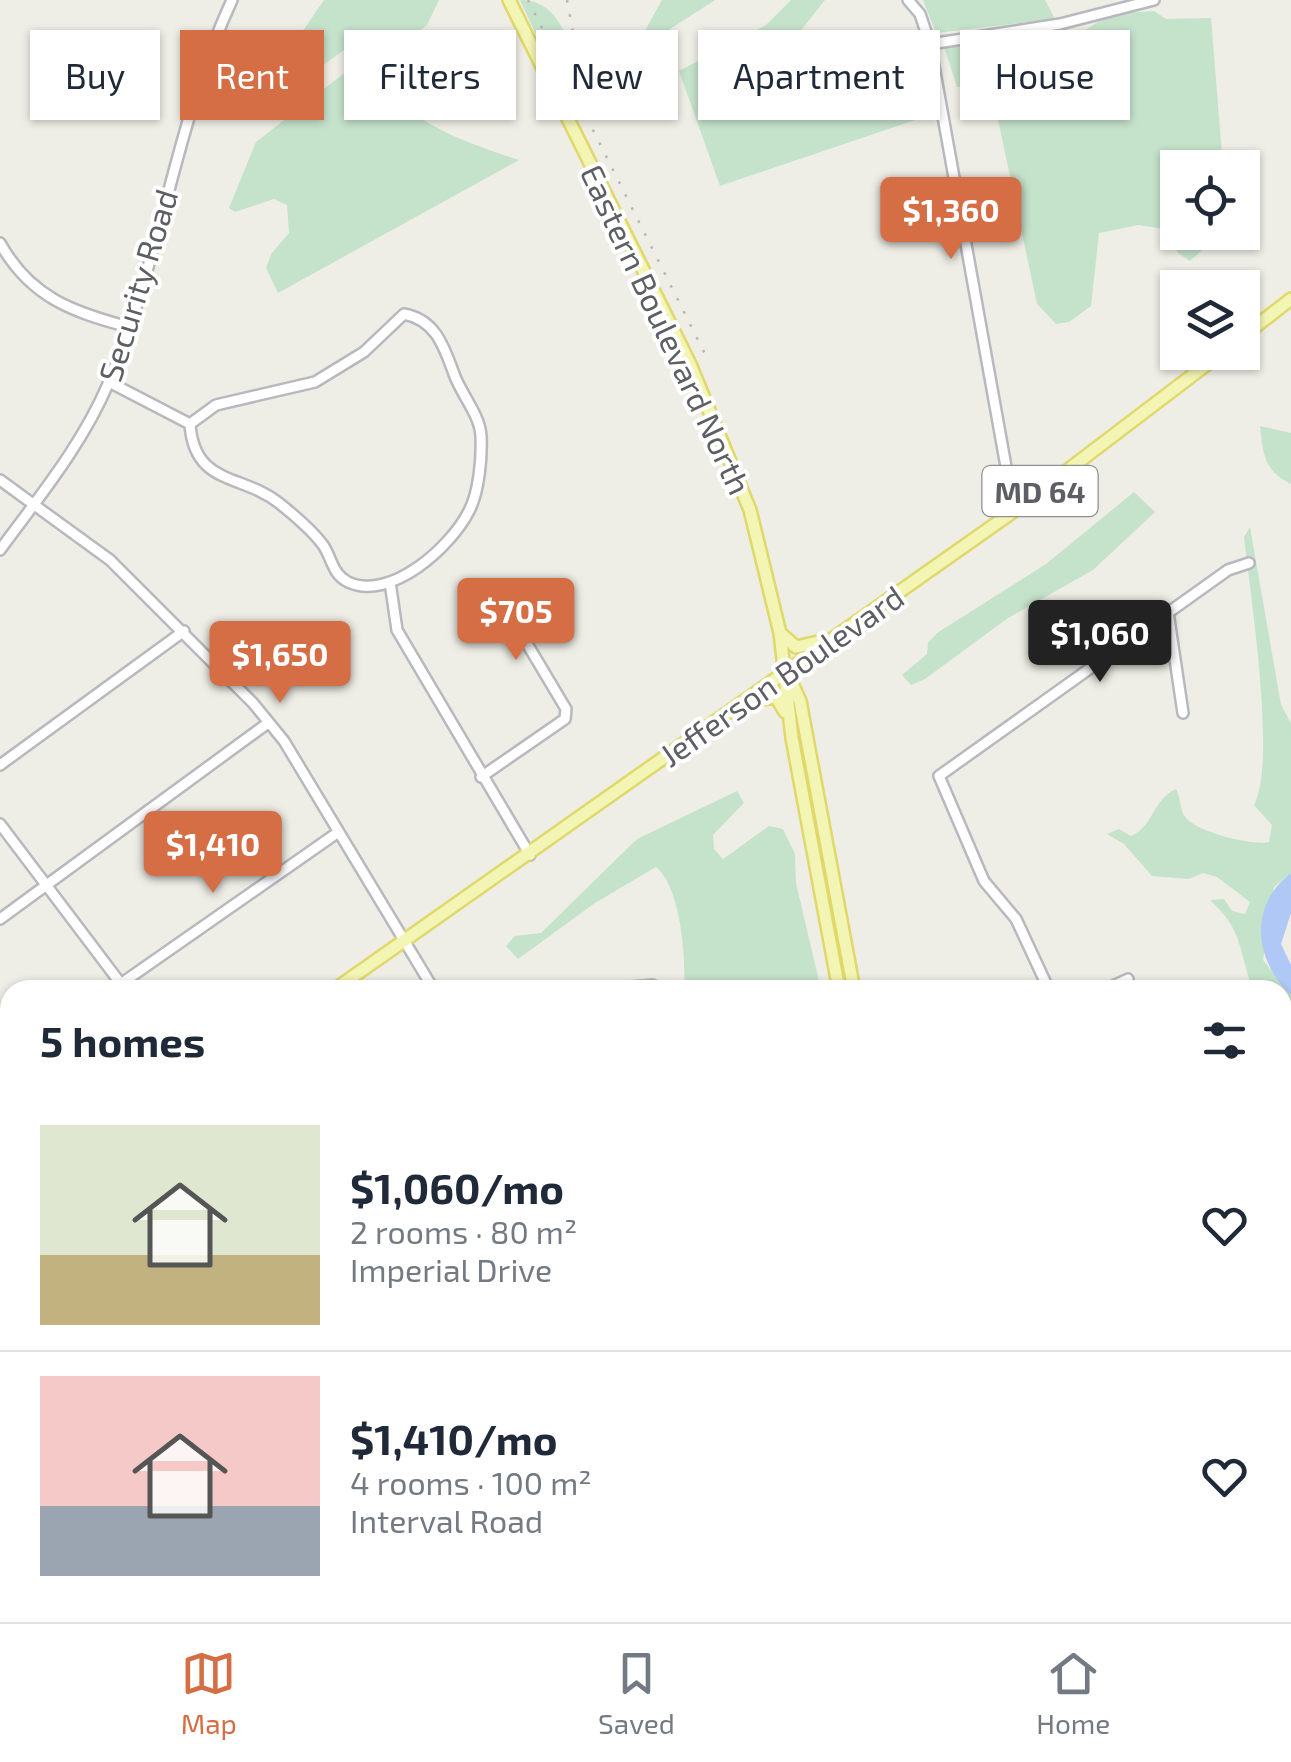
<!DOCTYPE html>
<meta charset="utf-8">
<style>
:root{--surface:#fff;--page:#f6f6f7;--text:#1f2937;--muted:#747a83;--line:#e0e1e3;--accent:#d56e45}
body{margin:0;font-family:"Exo 2",sans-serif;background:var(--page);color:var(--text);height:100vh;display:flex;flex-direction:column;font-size:38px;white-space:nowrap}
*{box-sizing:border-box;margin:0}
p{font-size:32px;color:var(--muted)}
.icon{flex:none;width:55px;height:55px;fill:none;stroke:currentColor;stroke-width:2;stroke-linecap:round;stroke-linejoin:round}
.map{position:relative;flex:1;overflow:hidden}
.details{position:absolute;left:0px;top:980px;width:1292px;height:642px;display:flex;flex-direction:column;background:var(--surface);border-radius:30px 30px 0 0;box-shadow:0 2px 8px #0004}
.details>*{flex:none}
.banner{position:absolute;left:30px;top:30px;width:1232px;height:90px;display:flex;gap:20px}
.fabs{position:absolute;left:1160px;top:150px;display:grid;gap:20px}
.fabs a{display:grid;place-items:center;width:100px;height:100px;border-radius:0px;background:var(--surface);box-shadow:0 2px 8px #0004;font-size:50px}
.price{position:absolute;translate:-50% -85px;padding:0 22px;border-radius:10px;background:var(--accent);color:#fff;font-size:32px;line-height:65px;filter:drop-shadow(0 2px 5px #0008)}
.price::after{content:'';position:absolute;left:50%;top:60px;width:30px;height:22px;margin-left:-15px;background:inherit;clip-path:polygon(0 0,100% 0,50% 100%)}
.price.on{background:#222;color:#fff}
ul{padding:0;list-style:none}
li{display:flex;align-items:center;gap:30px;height:250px;padding:0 40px}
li+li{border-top:2px solid var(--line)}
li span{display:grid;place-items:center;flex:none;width:280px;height:200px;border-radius:0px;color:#555}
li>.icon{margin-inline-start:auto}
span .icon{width:120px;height:120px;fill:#fffc;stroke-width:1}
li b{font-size:42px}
h2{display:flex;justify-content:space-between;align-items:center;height:120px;padding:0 40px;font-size:42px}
.pill{padding:0 35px;border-radius:0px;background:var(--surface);box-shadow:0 2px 8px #0004;font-size:35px;line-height:90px}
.pill.on{background:var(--accent);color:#fff}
.menu{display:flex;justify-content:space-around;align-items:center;height:140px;border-top:2px solid var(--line);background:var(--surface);font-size:28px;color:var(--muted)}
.menu a{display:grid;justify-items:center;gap:5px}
.menu .on{color:var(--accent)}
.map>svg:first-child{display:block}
.green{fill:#c5e2cb}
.water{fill:#afc8f5}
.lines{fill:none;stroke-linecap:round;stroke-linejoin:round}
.stream{stroke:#afc8f5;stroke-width:2.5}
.minor-casing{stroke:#b8b9be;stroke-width:14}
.major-casing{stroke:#e1d86c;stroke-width:16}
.minor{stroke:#fff;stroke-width:9}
.major{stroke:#f2f5b3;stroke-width:11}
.rail{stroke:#b5b6b6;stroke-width:2.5;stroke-dasharray:2.5 12;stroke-linecap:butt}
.labels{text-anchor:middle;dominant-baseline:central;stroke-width:8;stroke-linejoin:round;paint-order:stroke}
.shield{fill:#fff;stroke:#8e8f92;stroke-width:2.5}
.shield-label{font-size:30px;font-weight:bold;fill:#5d5f64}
.street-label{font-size:32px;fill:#5d5f64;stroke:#fff}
</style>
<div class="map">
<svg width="1291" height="1622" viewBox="0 0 1291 1622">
<rect width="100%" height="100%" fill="#eeeee6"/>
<!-- green -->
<path class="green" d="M324 0H439L427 25 416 34 404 41 362 38 282 93 269 86 274 73Z
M520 0C562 0 569 46 582 80L567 87 546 56Z
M662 0H715L647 44 637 45Z
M791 0H825L799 33C799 60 812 76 835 88L851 65 908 51 933 101 930 115 720 186 679 71 766 25Z
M923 0H1045L1055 19 936 33Z
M1154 11 1166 19 1211 18 1223 167 1178 168V232L1221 233 1190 261 1178 253 1164 229 1138 225 1099 233 1091 306 1069 322 1056 324 1037 304 993 96 984 86 957 87 944 47 1012 42 1061 46 1110 14Z
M373 63C396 76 398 101 418 116 444 135 488 150 519 160L278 293 266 268 271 254 289 233 287 205 274 199 235 212 229 208 256 142 343 74Z
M1260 426 1291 433V484C1264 471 1263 454 1260 426Z
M1134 492 1155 512 1093 570 1008 618 925 679 911 685 902 675 927 654 928 643 937 633 1046 564Z
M1250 527 1281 705 1291 723V873L1274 887 1263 960 1291 995V1033L1283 1034 1282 990H1253C1238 950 1244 931 1210 900L1224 899 1232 911 1245 914 1250 902 1217 877 1203 873 1189 879 1152 876 1124 844 1107 834 1119 829 1131 836C1153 827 1153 799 1176 789 1181 798 1180 812 1186 818 1197 832 1253 846 1269 842L1272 825 1254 805C1277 761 1250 592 1244 537Z
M737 791 744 803 713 835 714 849 723 859 769 826 783 829 795 854 796 883 819 981 763 990H684C686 958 681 888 656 867L595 903 518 959 506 946 515 936 541 933 637 839Z
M0 1341 10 1364V1603L0 1575Z
M1291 1463V1582L1283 1586V1464Z
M414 1612 418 1622H17L13 1613Z
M840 1613H927L929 1622H843Z
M1055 1613H1147L1104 1622H1065Z"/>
<!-- water -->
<path class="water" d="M1291 873V913L1281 944 1291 965V995C1254 960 1248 906 1291 873Z"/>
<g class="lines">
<!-- stream -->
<path class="stream" d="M0 1552 10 1579
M20 1612 22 1622"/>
<defs>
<path id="minor" d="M908 0 920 14 930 44 1014 511
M930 44 1060 24 1154 0
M0 243C30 297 72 312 129 327
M404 314C436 320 444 347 454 374 461 394 480 415 481 436 482 458 479 492 469 511 451 547 390 602 348 582 332 574 332 558 323 545 312 530 294 515 279 503 243 474 194 486 190 424L216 405 315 382 364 352Z
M109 382 190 424
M0 480 110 560 253 703 284 741 434 990
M0 550C39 497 82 445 108 384 161 260 175 123 232 0
M390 582 397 630 530 855
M1168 612 1183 713
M0 765 184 631
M481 777 565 719 566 709 501 600
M0 824 121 984
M0 919 268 723
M112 990 337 833
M597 990 653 985
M1049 990 1016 919 984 881 939 776 1228 570 1249 563
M1104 990 1128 979
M0 1072 10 1065
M0 1212 10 1227
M1282 1253 1291 1251
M1282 1436 1291 1435
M0 1595 6 1592
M628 1612 629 1622
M748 1612 750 1622"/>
<path id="major" d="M509 0 690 364 750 510 780 633 792 738 839 990
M1242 337 1291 299
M780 633 796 647 818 642
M790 679 800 701 854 990
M754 700 776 697 785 712
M334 990 1014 511 1223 352
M0 1224 10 1217
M954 1612 955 1622
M969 1612 970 1622"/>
</defs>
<!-- minor casing -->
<use href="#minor" class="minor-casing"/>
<!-- major casing -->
<use href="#major" class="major-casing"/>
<!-- minor -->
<use href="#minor" class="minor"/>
<!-- major -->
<use href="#major" class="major"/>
<!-- rail -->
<path class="rail" d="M528 0 708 360
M567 0 585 95"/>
</g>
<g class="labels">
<!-- shield labels -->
<rect class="shield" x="982.5" y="466" width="115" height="50" rx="8"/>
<g class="shield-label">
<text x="1040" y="491">MD 64</text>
</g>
<!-- street labels -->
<g class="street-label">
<text transform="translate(137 285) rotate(-73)">Security Road</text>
<text transform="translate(667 329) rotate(65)">Eastern Boulevard North</text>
<text transform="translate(781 675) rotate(-35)">Jefferson Boulevard</text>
</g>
</g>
</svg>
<div class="fabs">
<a><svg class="icon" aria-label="locate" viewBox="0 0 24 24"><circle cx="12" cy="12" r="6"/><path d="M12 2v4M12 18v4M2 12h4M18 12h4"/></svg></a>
<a><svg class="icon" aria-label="layers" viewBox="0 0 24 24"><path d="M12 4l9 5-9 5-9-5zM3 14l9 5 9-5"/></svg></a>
</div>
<b class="price" style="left:951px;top:262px">$1,360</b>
<b class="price" style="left:516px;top:663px">$705</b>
<b class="price on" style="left:1100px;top:685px">$1,060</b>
<b class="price" style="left:280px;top:706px">$1,650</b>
<b class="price" style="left:213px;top:896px">$1,410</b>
<div class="banner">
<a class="pill">Buy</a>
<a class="pill on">Rent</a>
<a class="pill">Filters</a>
<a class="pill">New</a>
<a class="pill">Apartment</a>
<a class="pill">House</a>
</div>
<section class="details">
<h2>5 homes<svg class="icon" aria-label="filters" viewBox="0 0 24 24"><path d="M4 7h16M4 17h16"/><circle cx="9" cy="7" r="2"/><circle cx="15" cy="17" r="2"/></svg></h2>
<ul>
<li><span style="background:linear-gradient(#dfe7d0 65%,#c2b280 0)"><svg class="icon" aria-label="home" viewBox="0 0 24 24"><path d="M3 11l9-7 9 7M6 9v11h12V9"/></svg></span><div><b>$1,060/mo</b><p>2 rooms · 80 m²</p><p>Imperial Drive</p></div><svg class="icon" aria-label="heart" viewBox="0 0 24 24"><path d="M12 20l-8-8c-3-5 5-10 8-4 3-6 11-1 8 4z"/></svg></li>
<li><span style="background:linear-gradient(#f6c9c9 65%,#9aa5b1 0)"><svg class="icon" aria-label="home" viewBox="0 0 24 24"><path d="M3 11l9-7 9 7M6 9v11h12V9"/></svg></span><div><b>$1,410/mo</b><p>4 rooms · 100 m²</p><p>Interval Road</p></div><svg class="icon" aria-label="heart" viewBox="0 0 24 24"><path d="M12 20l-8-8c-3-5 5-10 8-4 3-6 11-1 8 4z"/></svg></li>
</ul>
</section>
</div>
<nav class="menu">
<a class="on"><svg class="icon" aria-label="map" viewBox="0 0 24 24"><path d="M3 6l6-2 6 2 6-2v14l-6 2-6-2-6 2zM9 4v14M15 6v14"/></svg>Map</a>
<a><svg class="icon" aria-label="saved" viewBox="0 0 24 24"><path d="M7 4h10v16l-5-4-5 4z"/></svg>Saved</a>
<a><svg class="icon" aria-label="home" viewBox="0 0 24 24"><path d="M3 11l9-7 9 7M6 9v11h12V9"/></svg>Home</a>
</nav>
